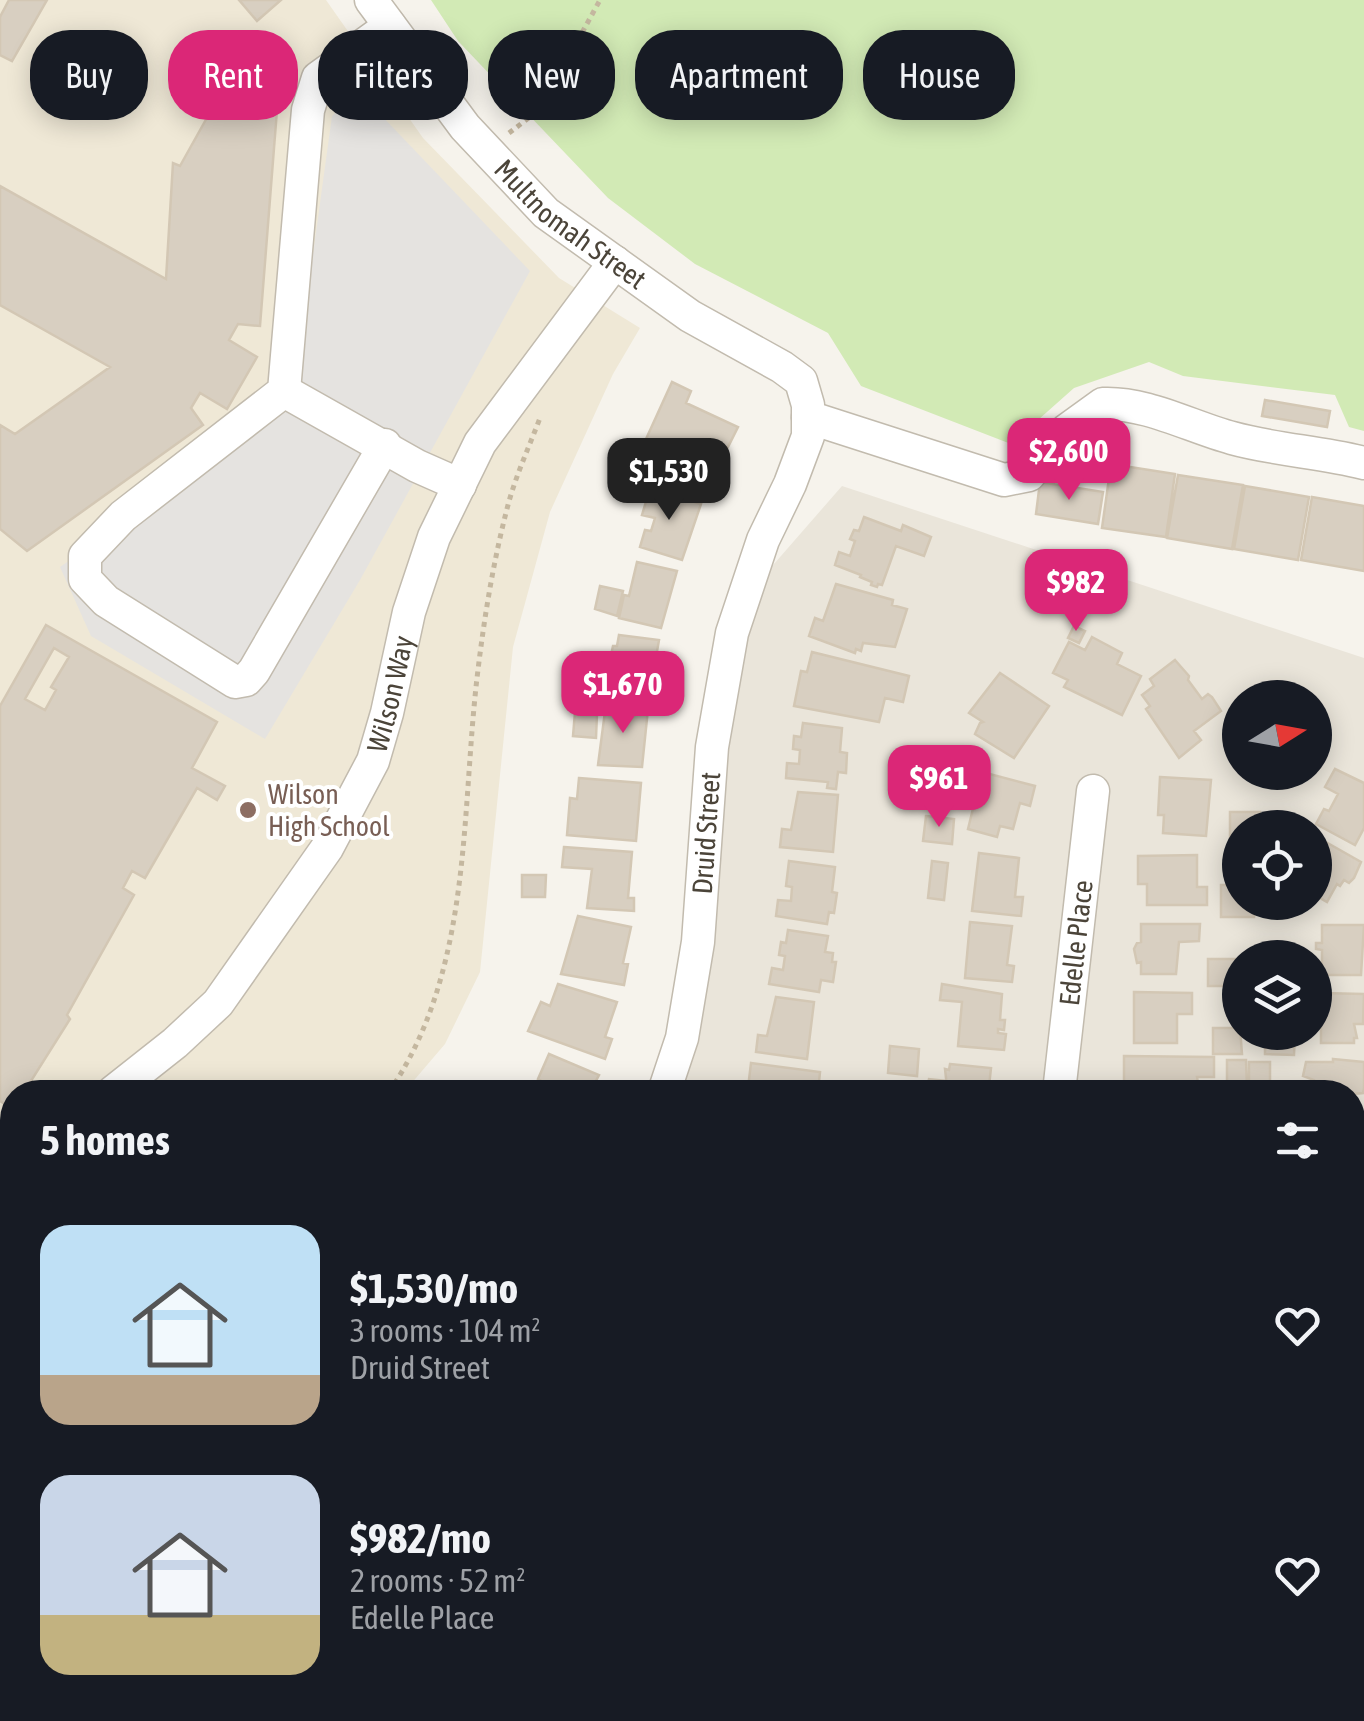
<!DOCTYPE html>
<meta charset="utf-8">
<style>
:root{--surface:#171b24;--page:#20242c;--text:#f1f3f6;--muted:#9ea1a6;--accent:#db2777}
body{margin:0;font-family:"Asap Condensed",sans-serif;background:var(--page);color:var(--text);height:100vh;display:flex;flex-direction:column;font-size:38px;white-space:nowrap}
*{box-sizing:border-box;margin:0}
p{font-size:32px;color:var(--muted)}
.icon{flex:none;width:55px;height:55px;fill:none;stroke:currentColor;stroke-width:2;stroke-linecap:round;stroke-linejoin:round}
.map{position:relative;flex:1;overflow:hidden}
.panel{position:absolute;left:0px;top:1080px;width:1365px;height:642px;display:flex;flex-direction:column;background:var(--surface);border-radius:40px 40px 0 0;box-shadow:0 5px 25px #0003}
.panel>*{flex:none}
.guide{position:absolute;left:30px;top:30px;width:1305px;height:90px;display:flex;gap:20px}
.needle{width:65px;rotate:79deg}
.fabs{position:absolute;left:1222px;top:680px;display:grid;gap:20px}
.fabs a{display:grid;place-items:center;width:110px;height:110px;border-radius:50%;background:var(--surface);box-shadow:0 5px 25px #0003;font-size:50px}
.price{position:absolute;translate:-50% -85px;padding:0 22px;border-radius:20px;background:var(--accent);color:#fff;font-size:32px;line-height:65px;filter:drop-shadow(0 2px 5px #0008)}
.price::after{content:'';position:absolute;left:50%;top:60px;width:30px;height:22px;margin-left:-15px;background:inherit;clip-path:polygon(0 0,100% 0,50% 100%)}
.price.current{background:#222;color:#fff}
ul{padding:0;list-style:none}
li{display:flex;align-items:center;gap:30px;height:250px;padding:0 40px}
li span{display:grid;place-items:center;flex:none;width:280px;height:200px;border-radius:30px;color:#555}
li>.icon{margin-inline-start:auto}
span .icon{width:120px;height:120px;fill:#fffc;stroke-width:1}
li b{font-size:42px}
h2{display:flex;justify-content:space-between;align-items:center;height:120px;padding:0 40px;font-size:42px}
.tag{padding:0 35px;border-radius:40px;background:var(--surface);box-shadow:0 5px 25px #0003;font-size:35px;line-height:90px}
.tag.current{background:var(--accent);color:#fff}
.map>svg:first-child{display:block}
.residential{fill:#eae5da;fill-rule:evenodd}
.education{fill:#efe8d6}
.green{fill:#d2eab5}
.parking{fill:#e5e3e0}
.building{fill:#d8cfc1;stroke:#d3c7b4;stroke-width:2.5;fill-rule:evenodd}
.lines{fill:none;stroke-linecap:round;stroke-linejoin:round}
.minor-casing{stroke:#c2bbae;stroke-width:35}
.path{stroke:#c4b79f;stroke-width:5;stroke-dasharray:5 5;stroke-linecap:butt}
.minor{stroke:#fff;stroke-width:32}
.education-dot{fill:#8d6e63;stroke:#fff;stroke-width:4}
.labels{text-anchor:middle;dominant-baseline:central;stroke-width:8;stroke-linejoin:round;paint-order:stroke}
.street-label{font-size:28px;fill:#4b4439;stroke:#fff}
.education-label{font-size:28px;fill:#785e54;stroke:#fff;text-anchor:start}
</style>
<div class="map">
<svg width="1364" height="1721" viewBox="0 0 1364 1721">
<rect width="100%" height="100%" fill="#f6f3ec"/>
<!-- residential -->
<path class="residential" d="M842 486 1364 658V1452L1352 1451V1092H656L661 1081 732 612ZM1240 698H1315V772H1240ZM1240 828H1315V902H1240ZM1240 958H1315V1032H1240Z"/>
<!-- education -->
<path class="education" d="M0 0H326L423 138 559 278 640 328 613 374 550 512 513 647 480 972 445 1044 404 1092H12V1448L0 1452Z"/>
<!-- green -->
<path class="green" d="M431 0H1364V431L1349 427 1335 395 1183 376 1149 362 1074 388 1011 444 861 386 828 333 695 264 608 198 458 41Z"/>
<!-- parking -->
<path class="parking" d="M358 91 530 271 360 580 265 739 91 636 60 567 292 407 332 116Z"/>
<!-- building -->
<path class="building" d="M9 0H47L12 61 0 55V17Z
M239 0H281L257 21Z
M227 82 277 110 260 326 238 324 229 340 257 357 227 409 200 393 191 408 203 425 27 551 0 529V425L15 434 110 367 0 305V186L166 279 173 163 180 166Z
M672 382 691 391 686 403 738 427 720 463 719 469 722 471 712 494 654 470 660 458 641 450Z
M1265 400 1330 411 1327 427 1262 416Z
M1111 464 1175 474 1166 537 1102 528Z
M1178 475 1243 485 1232 549 1167 538Z
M1040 482 1103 492 1098 524 1036 514Z
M1245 486 1309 497 1298 560 1234 549Z
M650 488 701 504 682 560 640 547 645 530 651 531 655 518 642 515Z
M1312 497 1364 506V571L1301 560Z
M864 517 901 531 903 525 931 537 924 556 896 546 882 585 878 584 877 587 871 585 872 582 860 577 861 575 835 565 839 552 850 556 855 541 850 539 854 530 859 531Z
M637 562 677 571 661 628 619 618 624 595 629 596Z
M836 584 893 600 892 605 907 609 895 647 863 643 861 651 856 649 855 653 809 636 815 618 823 621Z
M600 586 623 591 617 616 595 609Z
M46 625 217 722 192 768 225 786 217 800 197 788 145 878 132 871 123 888 134 895 67 1015 70 1019 24 1092H12V1108L0 1101V706ZM54 648 69 657 51 687 56 690 45 710 25 699Z
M1074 626 1085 631 1079 643 1068 638Z
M619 635 659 640 649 697 605 692 607 674H613L615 655H611L613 646H617Z
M1092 637 1122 653 1117 664 1141 676 1122 715 1064 687 1068 680 1053 673 1069 642 1085 650Z
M812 652 909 676 903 702 885 698 879 722 794 706 801 671 807 672Z
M1175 660 1189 676 1188 680 1202 699 1208 694 1212 697 1221 711 1194 731 1201 740 1179 758 1146 709 1150 706 1142 695 1154 686 1150 679Z
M1000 673 1049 706 1014 758 975 734 980 723 983 722 969 713Z
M606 704 648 709 642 767 598 765Z
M575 712 597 714 596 738 573 736Z
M803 723 842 728 840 752 847 753 846 773 838 772 836 789 827 788 828 782 786 778 787 763 799 764 800 750 793 749 794 736 801 737Z
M901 761 932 765 926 797 897 795Z
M1335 769 1364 783V828L1355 845 1316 824 1324 809 1329 811 1338 794 1325 787Z
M982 772 1035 786 1030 806 1020 803 1013 829 1000 826 997 837 968 829Z
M1160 777 1211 780 1206 836 1163 833 1164 815H1158Z
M579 778 641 783 636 841 567 835 570 798 577 799Z
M798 792 838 795 833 852 780 847 782 829 791 830Z
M1230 812H1260V828H1240V848H1230Z
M926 816 954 819 952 844 923 841Z
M1317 837 1361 862 1354 878 1349 883 1344 880 1340 886 1337 884 1327 902 1315 895Z
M564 847 632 852 628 898H634V911L587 908 592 869 562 867Z
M979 853 1019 858 1015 897H1023L1021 916 972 911Z
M1197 855V887H1207V905H1147V884H1138V856Z
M789 861 835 867 832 892 837 893 834 913 829 912 827 924 776 916 778 900 791 901 792 887 786 886Z
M932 861 948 863 944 900 928 898Z
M522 875H546L545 897H522Z
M1221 885H1240V902H1254V917H1221Z
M1265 902H1295V914L1265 913Z
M578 916 631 927 623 963 628 964 624 985 561 974Z
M970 922 1012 926 1007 965 1014 966 1012 982 965 978Z
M1141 924H1200L1199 941 1179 942 1176 974H1141V962L1137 963 1134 949 1137 943 1141 942Z
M1322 925H1364L1361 975H1322V950L1316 949V943H1322Z
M788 930 828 936 825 952 833 953 832 962H836L833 982 821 980 819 992 769 984 772 968 783 970 785 956 779 955 781 942 786 943Z
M1208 959H1236V986H1208Z
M558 984 617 1002 605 1037 612 1039 605 1059 528 1031 541 1002 550 1006Z
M942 984 1002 994 1000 1020H1005L1004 1030 998 1029V1033L1006 1034 1004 1050 958 1046 962 1002 940 1000Z
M1134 992 1192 993V1014H1177V1043H1134Z
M1321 993 1364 994 1363 1024H1354L1357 1038H1354V1043H1321V1017H1316V1012L1321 1011Z
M776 997 814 1002 807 1059 756 1052 758 1035 767 1036Z
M1213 1028H1240L1242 1054H1213Z
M1265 1032H1295L1294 1055 1265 1054Z
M890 1046 919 1049 917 1076 888 1073Z
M549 1054 599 1075 590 1092H546L549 1085 538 1079Z
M1124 1056 1214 1057V1077H1197L1198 1083H1174V1092H1129V1086H1124Z
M1333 1059 1364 1062V1088L1363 1093 1353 1094V1112L1352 1092H1313L1314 1080 1303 1076 1306 1062H1333Z
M1227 1060H1246L1247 1089 1227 1090Z
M1249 1062H1270V1090H1249Z
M751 1063 820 1072 818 1092H753L754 1089 748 1088Z
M950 1064 991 1068 989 1086 1002 1087V1092H922L923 1088H927L929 1079 946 1081 947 1087 945 1069 949 1070Z
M1352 1130H1364V1184H1352Z
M1352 1197 1358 1199V1226H1361L1362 1236 1358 1238 1364 1239V1255H1352Z
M1352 1264 1359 1267V1305H1364V1324H1352Z
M1352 1337H1364V1382H1352Z
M1352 1514H1361L1357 1570H1352Z
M12 1529V1586L0 1589V1532Z
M1360 1619 1364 1620V1646L1354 1644Z
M12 1698V1710H57L47 1712 49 1721H6L2 1701Z"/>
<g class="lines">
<defs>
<g id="minor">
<path id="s1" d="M371 0 465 127 546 213 690 316 782 367 801 381 808 405V436L790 484 763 540 732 633 712 747 698 942 682 1038 664 1092"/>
<path d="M284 391 417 466 460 485"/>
<path d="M808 417 1004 480 1029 475 1067 430 1103 404C1146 402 1191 427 1232 438 1275 450 1321 452 1364 463"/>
<path d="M385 445 254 671 246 680 235 682 106 601 85 579V556L123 516 284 391 308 110 318 78 390 26"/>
<path id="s2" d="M113 1092 175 1043 218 1003 327 848 373 761 387 713 409 612 434 537 480 443 615 262"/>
<path id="s3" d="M1059 1092 1093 791"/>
<path d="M0 1173 12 1165"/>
<path d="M1352 1451 1364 1452"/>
<path d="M0 1633 12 1631"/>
<path d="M278 1721 281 1710"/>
</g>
</defs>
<!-- minor casing -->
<use href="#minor" class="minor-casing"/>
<!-- path -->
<path class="path" d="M509 133 560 94 572 51 600 0
M389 1092C472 971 461 817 477 678 484 619 493 562 508 505 516 475 529 447 540 418"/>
<!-- minor -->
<use href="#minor" class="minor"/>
</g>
<!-- markers -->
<circle class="education-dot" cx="248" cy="810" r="10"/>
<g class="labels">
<!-- street labels -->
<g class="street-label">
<text stroke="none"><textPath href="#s1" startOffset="302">Multnomah Street</textPath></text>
<text stroke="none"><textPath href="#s2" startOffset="495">Wilson Way</textPath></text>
<text transform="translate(706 833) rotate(-86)">Druid Street</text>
<text stroke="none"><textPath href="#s3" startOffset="150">Edelle Place</textPath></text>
</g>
<!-- education labels -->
<g class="education-label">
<text x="268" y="794">Wilson<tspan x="268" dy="32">High School</tspan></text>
</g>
</g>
</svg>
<div class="fabs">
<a><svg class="needle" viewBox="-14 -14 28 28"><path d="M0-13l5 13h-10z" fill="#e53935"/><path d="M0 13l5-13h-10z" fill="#9ea1a6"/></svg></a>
<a><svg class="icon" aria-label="locate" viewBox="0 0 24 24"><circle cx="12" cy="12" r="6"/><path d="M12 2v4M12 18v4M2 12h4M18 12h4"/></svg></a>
<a><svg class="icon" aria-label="layers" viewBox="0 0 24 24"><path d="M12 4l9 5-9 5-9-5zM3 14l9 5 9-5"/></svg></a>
</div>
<b class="price" style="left:1069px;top:503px">$2,600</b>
<b class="price current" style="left:669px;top:523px">$1,530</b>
<b class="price" style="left:1076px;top:634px">$982</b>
<b class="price" style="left:623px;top:736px">$1,670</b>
<b class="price" style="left:939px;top:830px">$961</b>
<div class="guide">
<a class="tag">Buy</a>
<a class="tag current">Rent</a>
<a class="tag">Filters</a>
<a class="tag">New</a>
<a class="tag">Apartment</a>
<a class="tag">House</a>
</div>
<section class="panel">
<h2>5 homes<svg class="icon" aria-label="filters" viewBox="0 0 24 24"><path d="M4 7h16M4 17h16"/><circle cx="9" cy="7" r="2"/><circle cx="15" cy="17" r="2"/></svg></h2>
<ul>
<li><span style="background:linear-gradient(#bfe0f5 75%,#b9a48a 0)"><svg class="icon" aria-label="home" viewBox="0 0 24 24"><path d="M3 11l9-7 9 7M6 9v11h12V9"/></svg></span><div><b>$1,530/mo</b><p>3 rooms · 104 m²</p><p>Druid Street</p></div><svg class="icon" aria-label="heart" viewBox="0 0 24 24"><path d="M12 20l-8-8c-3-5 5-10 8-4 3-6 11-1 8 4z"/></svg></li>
<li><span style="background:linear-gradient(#c9d6e8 70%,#c2b280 0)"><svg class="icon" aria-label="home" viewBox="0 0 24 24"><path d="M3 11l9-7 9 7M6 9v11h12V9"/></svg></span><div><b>$982/mo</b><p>2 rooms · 52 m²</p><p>Edelle Place</p></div><svg class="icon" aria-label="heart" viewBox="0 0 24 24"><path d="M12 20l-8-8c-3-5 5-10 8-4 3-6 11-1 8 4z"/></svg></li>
</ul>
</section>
</div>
